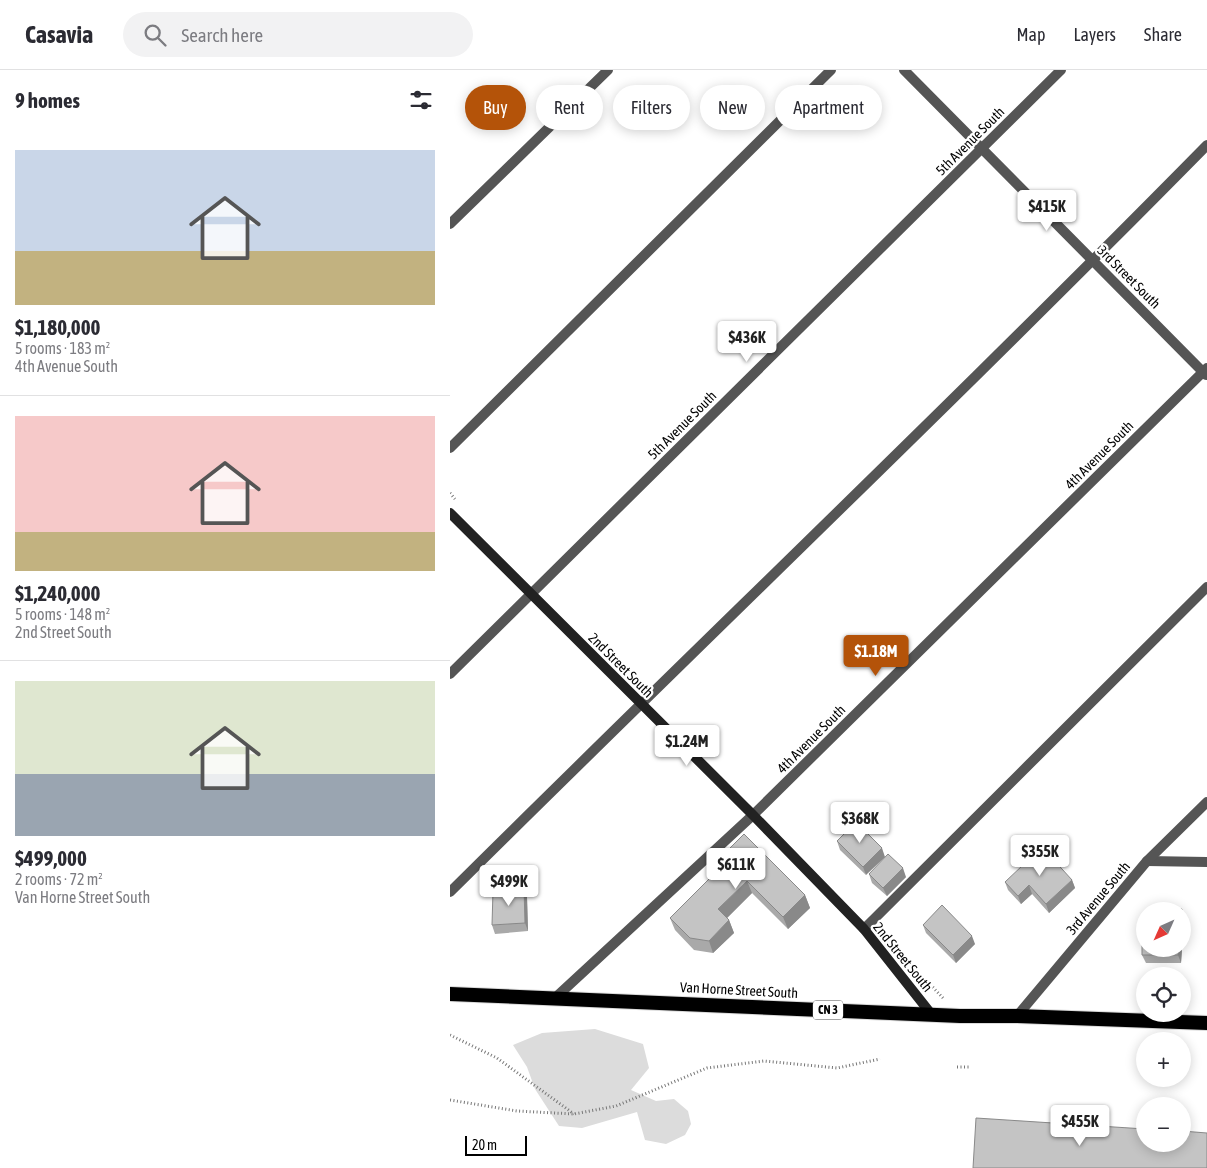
<!DOCTYPE html>
<meta charset="utf-8">
<style>
:root{--surface:#fff;--page:#f2f2f3;--text:#2b2b33;--muted:#7c7c81;--line:#e1e1e2;--accent:#b45309}
body{margin:0;font-family:"Asap Condensed",sans-serif;background:var(--page);color:var(--text);height:100vh;display:flex;flex-direction:column;font-size:19px;white-space:nowrap}
*{box-sizing:border-box;margin:0}
p{font-size:16px;color:var(--muted)}
.icon{flex:none;width:28px;height:28px;fill:none;stroke:currentColor;stroke-width:2;stroke-linecap:round;stroke-linejoin:round}
.map{position:relative;flex:1;overflow:hidden}
.details{display:flex;flex-direction:column;background:var(--surface);width:450px}
.details>*{flex:none}
.hud{position:absolute;left:15px;top:15px;width:475px;height:45px;display:flex;gap:10px}
.needle{width:32px;rotate:225deg}
.tools{position:absolute;left:686px;top:832px;display:grid;gap:10px}
.tools a{display:grid;place-items:center;width:55px;height:55px;border-radius:50%;background:var(--surface);box-shadow:0 2px 12px #0003;font-size:25px}
.scale{position:absolute;left:15px;bottom:12px;width:62px;box-sizing:border-box;padding-left:5px;border:2px solid #000;border-top:0;font-size:14px;line-height:18px;white-space:nowrap;color:#000;-webkit-text-stroke:4px #fff;paint-order:stroke}
.price{position:absolute;translate:-50% -42px;padding:0 11px;border-radius:5px;background:#fff;color:#222;font-size:16px;line-height:32px;filter:drop-shadow(0 1px 2px #0008)}
.price::after{content:'';position:absolute;left:50%;top:30px;width:15px;height:11px;margin-left:-8px;background:inherit;clip-path:polygon(0 0,100% 0,50% 100%)}
.price.selected{background:var(--accent);color:#fff}
ul{padding:0;list-style:none}
li{display:grid;align-content:center;gap:10px;height:265px;padding:0 15px}
li+li{border-top:1px solid var(--line)}
li span{display:grid;place-items:center;height:155px;border-radius:0px;color:#555}
li>.icon{margin-inline-start:auto}
span .icon{width:90px;height:90px;fill:#fffc;stroke-width:1}
li b{font-size:21px}
h2{display:flex;justify-content:space-between;align-items:center;height:60px;padding:0 15px;font-size:21px}
.chip{padding:0 18px;border-radius:22px;background:var(--surface);box-shadow:0 2px 12px #0003;font-size:18px;line-height:45px}
.chip.selected{background:var(--accent);color:#fff}
header{display:flex;align-items:center;gap:30px;box-sizing:border-box;height:70px;padding:0 25px;background:var(--surface);border-bottom:1px solid var(--line)}
header strong{font-size:24px}
nav{display:flex;gap:28px;margin-inline-start:auto;font-size:18px}
.search{width:350px;height:45px;background:var(--page);display:flex;align-items:center;gap:12px;box-sizing:border-box;padding:0 18px;border-radius:28px;color:var(--muted);font-size:19px}
main{display:flex;flex:1;min-height:0}
.map>svg:first-child{display:block}
.green{fill:#dcdcdc}
.lines{fill:none;stroke-linecap:round;stroke-linejoin:round}
.trunk-casing{stroke:#dbdbdb;stroke-width:16}
.path{stroke:#777;stroke-width:3;stroke-dasharray:1 2.5;stroke-linecap:butt}
.service{stroke:#555;stroke-width:10}
.minor{stroke:#555;stroke-width:10}
.secondary{stroke:#222;stroke-width:10}
.trunk{stroke:#000;stroke-width:14}
.wall{fill:#a9a9a9}
.shaded-wall{fill:#898989}
.building{fill:#c4c4c4;stroke:#898989}
.labels{text-anchor:middle;dominant-baseline:central;stroke-width:4.5;stroke-linejoin:round;paint-order:stroke}
.shield{fill:#fff;stroke:#4c4c4c;stroke-width:1}
.shield-label{font-size:12px;font-weight:bold;fill:#000}
.street-label{font-size:14px;fill:#000;stroke:#fff}
</style>
<header>
<strong>Casavia</strong>
<div class="search"><svg class="icon" aria-label="search" viewBox="0 0 24 24"><circle cx="10" cy="10" r="6"/><path d="M15 15l6 6"/></svg>Search here</div>
<nav><a>Map</a><a>Layers</a><a>Share</a></nav>
</header>
<main>
<section class="details">
<h2>9 homes<svg class="icon" aria-label="filters" viewBox="0 0 24 24"><path d="M4 7h16M4 17h16"/><circle cx="9" cy="7" r="2"/><circle cx="15" cy="17" r="2"/></svg></h2>
<ul>
<li><span style="background:linear-gradient(#c9d6e8 65%,#c2b280 0)"><svg class="icon" aria-label="home" viewBox="0 0 24 24"><path d="M3 11l9-7 9 7M6 9v11h12V9"/></svg></span><div><b>$1,180,000</b><p>5 rooms · 183 m²</p><p>4th Avenue South</p></div></li>
<li><span style="background:linear-gradient(#f6c9c9 75%,#c2b280 0)"><svg class="icon" aria-label="home" viewBox="0 0 24 24"><path d="M3 11l9-7 9 7M6 9v11h12V9"/></svg></span><div><b>$1,240,000</b><p>5 rooms · 148 m²</p><p>2nd Street South</p></div></li>
<li><span style="background:linear-gradient(#dfe7d0 60%,#9aa5b1 0)"><svg class="icon" aria-label="home" viewBox="0 0 24 24"><path d="M3 11l9-7 9 7M6 9v11h12V9"/></svg></span><div><b>$499,000</b><p>2 rooms · 72 m²</p><p>Van Horne Street South</p></div></li>
</ul>
</section>
<div class="map">
<svg width="757" height="1098" viewBox="0 0 757 1098">
<rect width="100%" height="100%" fill="#fff"/>
<!-- green -->
<path class="green" d="M145 959 193 974 199 998 181 1020 206 1031 224 1029 238 1041 241 1054 235 1065 216 1074 195 1070 187 1042 132 1058 109 1056 85 1019 77 997 63 975 92 963Z"/>
<g class="lines">
<defs>
<path id="trunk" d="M0 924 510 946H567L757 953"/>
</defs>
<!-- trunk casing -->
<use href="#trunk" class="trunk-casing"/>
<!-- path -->
<path class="path" d="M0 423 5 429
M478 912 493 928
M0 965 47 988 124 1044
M507 997H520
M0 1030 67 1041 124 1044 166 1036 257 998 314 991 387 998 430 989"/>
<!-- service -->
<path class="service" d="M0 378 381 0
M697 791 757 792
M0 822C252 572 508 328 757 75
M414 859 757 517"/>
<!-- minor -->
<path class="minor" d="M454 0 756 305
M0 154 158 0
M0 604 611 0
M105 928 303 745 757 298
M567 946 697 791 757 732"/>
<!-- secondary -->
<path class="secondary" d="M0 443 303 745 414 859 482 945"/>
<!-- trunk -->
<use href="#trunk" class="trunk"/>
</g>
<!-- wall -->
<path class="wall" d="M406 752 416 805 390 780 387 771Z
M269 789 355 825 360 838 338 859 302 823 277 848 279 850 284 863 263 883 244 880 225 860 220 848 272 796Z
M419 804 456 807 437 826 422 813Z
M622 810 625 818 599 843 582 824 571 834 558 820 555 812Z
M74 818 77 827 78 861 45 864 42 855Z
M473 855 525 874 506 893 476 863Z
M732 879 731 893H696L692 885Z"/>
<!-- shaded-wall -->
<path class="shaded-wall" d="M432 778 435 787 416 805 413 797Z
M453 798 456 807 437 826 433 818Z
M622 810 625 818 599 843 596 834Z
M297 811 302 823 273 852 268 839Z
M579 815 582 824 571 834 568 826Z
M74 818 77 827 78 861 75 853Z
M355 825 360 838 338 859 333 847Z
M732 839 735 847 732 878Z
M279 850 284 863 263 883 259 871Z
M522 866 525 874 506 893 503 885Z
M729 879H732L731 893 728 885Z"/>
<!-- building -->
<path class="building" d="M406 752 432 778 413 797 387 771Z
M294 764 355 825 333 847 297 811 268 839 279 850 259 871 240 868 220 848 274 794 269 789Z
M592 777 622 810 596 834 579 815 568 826 555 812Z
M438 784 453 798 433 818 419 804Z
M74 818 75 853 42 855 43 821Z
M492 835 522 866 503 885 473 855Z
M716 837 732 839V841H712Z
M695 857V879H729L728 885H692V860Z
M526 1048 695 1059V1074H732V1061L757 1063V1098H523Z"/>
<g class="labels">
<!-- shield labels -->
<rect class="shield" x="363" y="930.5" width="30" height="19" rx="4"/>
<g class="shield-label">
<text x="378" y="940">CN 3</text>
</g>
<!-- street labels -->
<g class="street-label">
<text transform="translate(520 71) rotate(-45)">5th Avenue South</text>
<text transform="translate(679 207) rotate(45)">3rd Street South</text>
<text transform="translate(232 355) rotate(-45)">5th Avenue South</text>
<text transform="translate(649 385) rotate(-45)">4th Avenue South</text>
<text transform="translate(171 595) rotate(45)">2nd Street South</text>
<text transform="translate(361 669) rotate(-45)">4th Avenue South</text>
<text transform="translate(648 828) rotate(-50)">3rd Avenue South</text>
<text transform="translate(453 887) rotate(51)">2nd Street South</text>
<text transform="translate(289 920) rotate(3)">Van Horne Street South</text>
</g>
</g>
</svg>
<div class="tools">
<a><svg class="needle" viewBox="-14 -14 28 28"><path d="M0-13l5 13h-10z" fill="#e53935"/><path d="M0 13l5-13h-10z" fill="#7c7c81"/></svg></a>
<a><svg class="icon" aria-label="locate" viewBox="0 0 24 24"><circle cx="12" cy="12" r="6"/><path d="M12 2v4M12 18v4M2 12h4M18 12h4"/></svg></a>
<a>+</a>
<a>−</a>
</div>
<div class="scale">20 m</div>
<b class="price" style="left:597px;top:162px">$415K</b>
<b class="price" style="left:297px;top:293px">$436K</b>
<b class="price selected" style="left:426px;top:607px">$1.18M</b>
<b class="price" style="left:237px;top:697px">$1.24M</b>
<b class="price" style="left:410px;top:774px">$368K</b>
<b class="price" style="left:590px;top:807px">$355K</b>
<b class="price" style="left:286px;top:820px">$611K</b>
<b class="price" style="left:59px;top:837px">$499K</b>
<b class="price" style="left:630px;top:1077px">$455K</b>
<div class="hud">
<a class="chip selected">Buy</a>
<a class="chip">Rent</a>
<a class="chip">Filters</a>
<a class="chip">New</a>
<a class="chip">Apartment</a>
</div>
</div>
</main>
